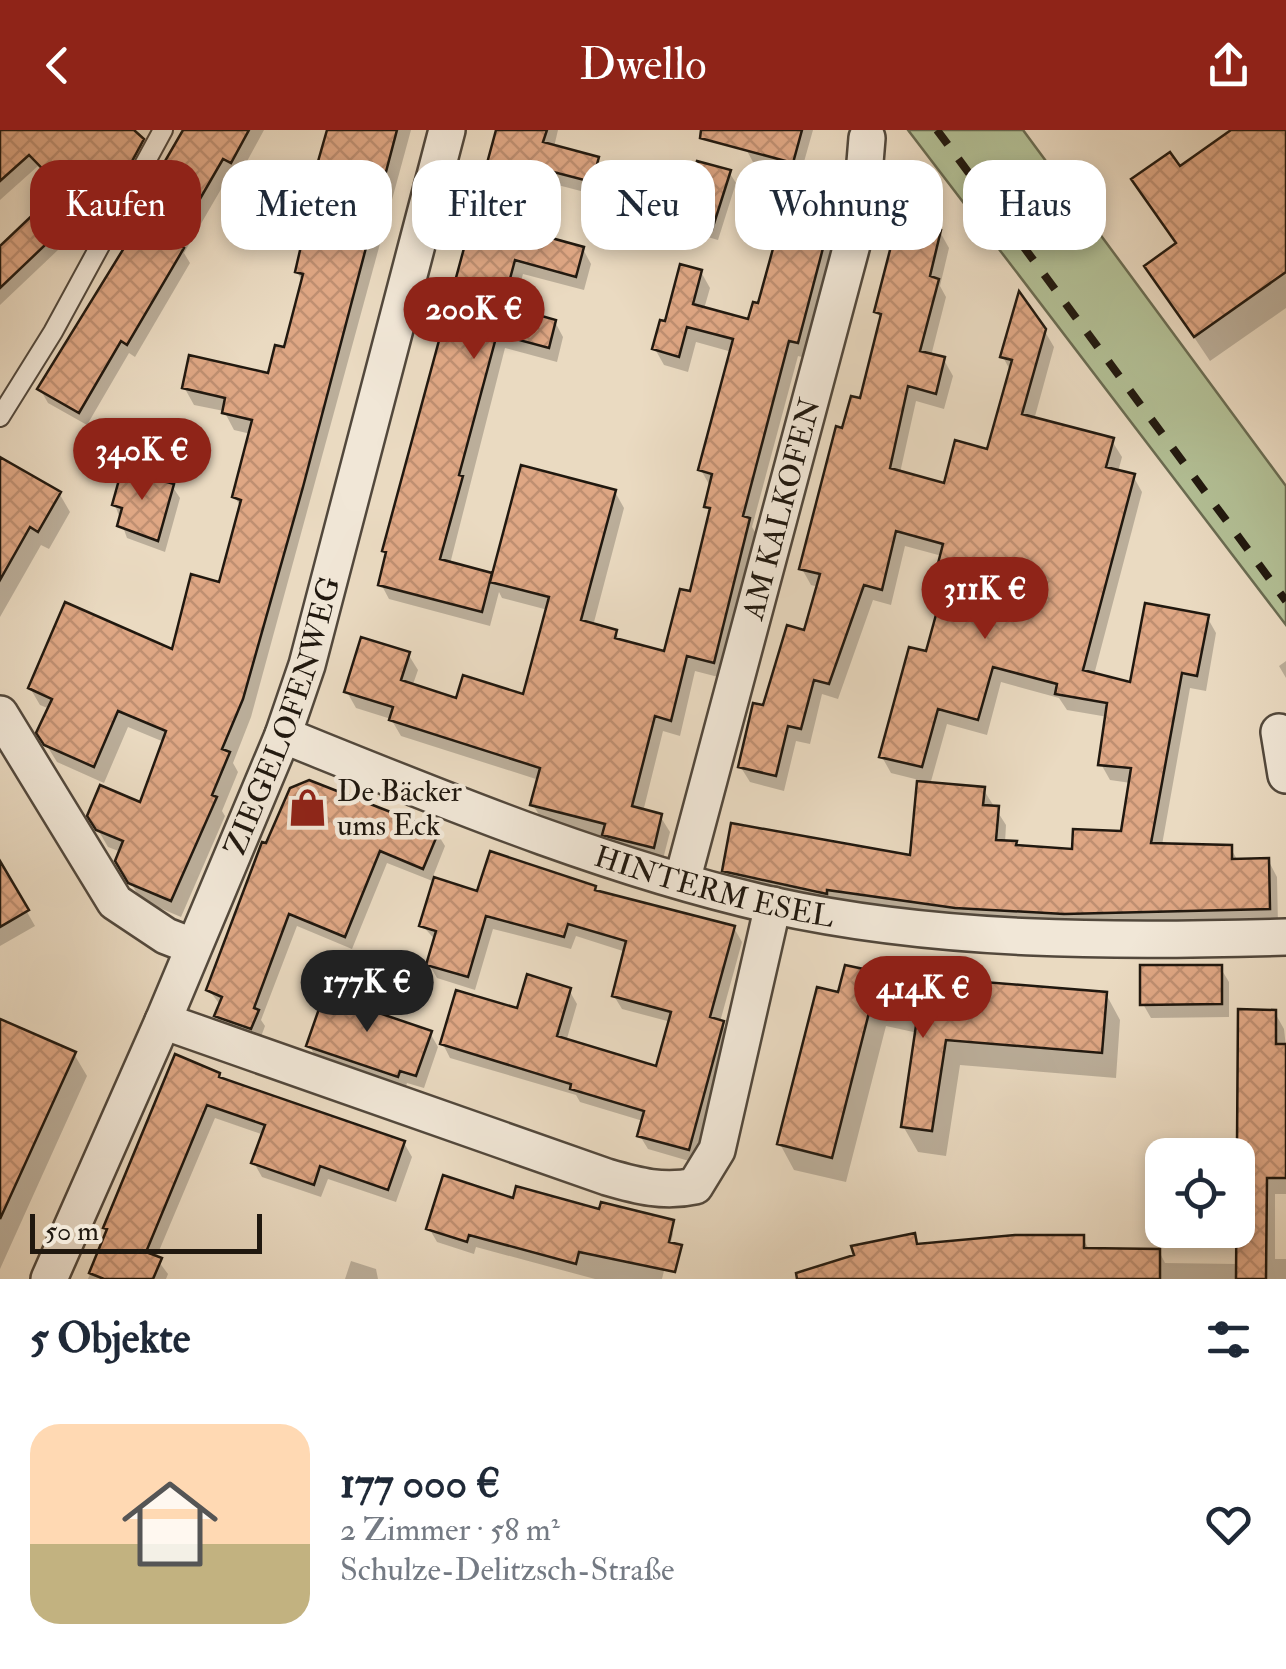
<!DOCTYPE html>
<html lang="de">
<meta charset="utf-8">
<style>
:root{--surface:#fff;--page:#f2f2f3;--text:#1f2937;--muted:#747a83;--accent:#8f2418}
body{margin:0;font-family:"IM FELL Double Pica",serif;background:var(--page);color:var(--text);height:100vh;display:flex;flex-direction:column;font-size:38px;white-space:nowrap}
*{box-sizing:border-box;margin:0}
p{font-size:32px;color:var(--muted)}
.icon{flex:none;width:55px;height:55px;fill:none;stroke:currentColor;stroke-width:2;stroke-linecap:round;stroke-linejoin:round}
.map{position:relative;height:1149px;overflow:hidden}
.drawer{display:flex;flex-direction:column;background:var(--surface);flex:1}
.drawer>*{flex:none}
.guide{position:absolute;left:30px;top:30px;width:1228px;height:90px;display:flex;gap:20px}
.tools{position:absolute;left:1145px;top:1008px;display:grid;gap:20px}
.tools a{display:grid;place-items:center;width:110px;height:110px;border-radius:20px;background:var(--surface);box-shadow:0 5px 15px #0003;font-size:50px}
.scale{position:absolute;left:30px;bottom:25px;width:232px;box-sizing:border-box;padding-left:10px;border:5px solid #20180f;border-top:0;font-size:28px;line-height:35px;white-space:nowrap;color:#20180f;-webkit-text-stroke:8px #f1e7d7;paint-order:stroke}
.price{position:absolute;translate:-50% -85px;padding:0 22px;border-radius:35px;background:var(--accent);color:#fff;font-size:32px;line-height:65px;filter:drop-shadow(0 2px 5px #0008)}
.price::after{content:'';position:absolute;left:50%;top:60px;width:30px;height:22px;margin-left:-15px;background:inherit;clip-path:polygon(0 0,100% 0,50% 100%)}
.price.active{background:#222;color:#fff}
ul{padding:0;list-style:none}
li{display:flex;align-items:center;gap:30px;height:250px;padding:0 30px}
li span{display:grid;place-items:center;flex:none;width:280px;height:200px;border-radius:30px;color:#555}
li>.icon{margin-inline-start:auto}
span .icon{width:120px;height:120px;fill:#fffc;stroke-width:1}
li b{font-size:42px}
h2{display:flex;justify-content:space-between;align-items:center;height:120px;padding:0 30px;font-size:42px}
.chip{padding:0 35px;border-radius:30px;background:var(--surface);box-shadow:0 5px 15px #0003;font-size:35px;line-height:90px}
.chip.active{background:var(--accent);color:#fff}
header{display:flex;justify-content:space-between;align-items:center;height:130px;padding:0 30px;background:var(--accent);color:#fff;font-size:45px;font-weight:600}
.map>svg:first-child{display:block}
.grass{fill:#b3c096;stroke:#6a6c52;stroke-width:2.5}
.shadow{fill:#0003;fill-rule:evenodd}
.building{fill:url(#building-cross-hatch);stroke:#20180f;stroke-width:2.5}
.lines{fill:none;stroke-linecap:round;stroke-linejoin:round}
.lane-casing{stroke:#52483c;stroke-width:22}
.street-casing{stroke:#52483c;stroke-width:40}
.lane{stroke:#f1e7d7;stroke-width:18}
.street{stroke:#f1e7d7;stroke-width:35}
.rail{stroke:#20180f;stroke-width:8;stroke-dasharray:18 18;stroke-linecap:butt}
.labels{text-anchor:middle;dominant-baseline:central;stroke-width:9;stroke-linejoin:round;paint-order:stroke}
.street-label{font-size:30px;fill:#20180f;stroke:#f1e7d7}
.poi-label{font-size:30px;fill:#20180f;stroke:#f1e7d7;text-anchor:start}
</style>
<header><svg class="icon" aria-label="back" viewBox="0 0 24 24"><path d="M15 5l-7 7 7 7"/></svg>Dwello<svg class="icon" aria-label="share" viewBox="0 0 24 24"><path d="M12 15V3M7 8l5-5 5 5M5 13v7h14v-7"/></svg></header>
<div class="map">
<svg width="1286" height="1149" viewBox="0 0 1286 1149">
<defs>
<pattern id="building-cross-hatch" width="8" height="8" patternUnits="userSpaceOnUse" patternTransform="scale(2.5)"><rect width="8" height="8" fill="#dfa784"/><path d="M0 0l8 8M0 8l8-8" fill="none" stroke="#bf8f71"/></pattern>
</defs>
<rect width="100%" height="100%" fill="#eadac1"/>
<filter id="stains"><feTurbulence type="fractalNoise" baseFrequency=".002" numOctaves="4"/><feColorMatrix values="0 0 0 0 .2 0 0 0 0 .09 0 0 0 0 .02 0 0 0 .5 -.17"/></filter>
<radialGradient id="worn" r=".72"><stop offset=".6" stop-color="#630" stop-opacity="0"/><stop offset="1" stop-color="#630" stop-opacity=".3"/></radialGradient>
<!-- grass -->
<path class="grass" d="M908 0H1023L1286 356V495Z"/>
<!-- shadow -->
<path class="shadow" d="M0 0H131L149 24 137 45 0 175V120L62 61 38 36 0 70Z
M185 0H264L239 46 231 42 184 123 190 133 135 227 129 223 87 295 48 273 40 259 140 96 135 88Z
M329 0H411L251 587 233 633 238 642 222 681 225 686 181 787 141 770 118 731 121 722 108 717 90 686 141 676 164 612 128 597 104 653 57 632 39 603 50 579 40 575 30 558 174 522 221 455 241 378 235 367 251 304 234 300 224 281 194 275 184 257 270 246 286 220 303 152 297 142 315 68 311 62Z
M498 0H558L554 17 598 29 606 44 600 66 550 53 536 106 583 119 591 134 584 160 523 144 513 180 555 192 563 207 557 232 505 218 450 434 493 449 615 362 624 378 593 496 615 502 621 512 666 524 691 464 711 385 706 376 710 356 701 340 732 222 696 212 688 242 664 235 655 219 682 137 701 142 710 158 704 179 750 192 785 120 830 86 839 102 806 228 798 226 752 397 758 407 722 548 695 541 680 606 663 601 643 682 660 686 670 702 662 733 615 721 607 707 543 691 533 675 539 650 401 606 391 589 356 578 347 562 408 524 418 540 412 557 458 571 525 567 548 480 502 468 499 462 490 496 389 469 381 454 388 427 384 421Z
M751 0H813L800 46 754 34 746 19Z
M1240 0H1286V178L1210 231 1147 137 1177 115 1144 64Z
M729 42 736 53 718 110 690 102 683 91Z
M940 102 949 118 940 156 946 167 931 226 944 230 953 246 944 279 916 271 900 343 945 356 989 322 1011 242 1003 227 1044 200 1054 217 1034 290 1112 311 1122 327 1118 342 1133 346 1142 362 1094 545 1132 555 1207 487 1216 503 1206 561 1190 558 1162 715 1230 717 1238 731 1268 730 1277 747 1278 795 965 793 734 757 725 740 912 728 919 650 891 643 882 627 928 524 944 463 936 449 942 426 905 416 891 475 873 470 838 569 822 564 810 614 796 611 784 661 750 652 740 636 805 503 819 457 811 455 802 439 844 301 861 271 882 191 877 182ZM1001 552 1059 568 1067 580 1108 587 1101 634 1110 650 1131 653 1123 704 1075 722 1018 718 1005 713 1006 695 983 659 930 655 947 594 987 605Z
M0 335 59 363 70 382 49 419 41 415 0 487Z
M172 356 180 368 165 422 127 408 115 375Z
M1286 531V548L1279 536Z
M437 703 445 716 432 749 479 764 597 763 734 798 742 812 720 892 730 907 696 1033 648 1019 640 1006 643 991 580 972 576 965 450 928 443 914 569 860 577 874 566 912 657 939 671 892 622 879 614 866 626 822 576 806 571 819 493 799 475 860 437 848 429 834 436 811 422 795 435 752 387 733 352 819 297 796 261 890 265 896 259 912 225 900 217 886 221 876 209 860 264 715Z
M15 761 35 796 0 816V769Z
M1220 837 1229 852V887L1151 888 1143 874Z
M1106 864 1120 890 1116 948 960 935 946 1026 918 1022 903 996 918 903 886 896 846 1052 794 1040 780 1014 840 866Z
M371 873 378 886 430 903 438 917 424 958 407 953 405 959 317 929 309 915Z
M1275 883 1284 899 1286 917V1064H1275V1129H1286V1149H795L913 1106 919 1116 1082 1107 1090 1121H1159L1165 1133 1239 1134Z
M0 892 74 924 87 946 0 1139Z
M176 927 219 945 222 951 404 1013 412 1027 396 1072 328 1049 321 1067 262 1047 254 1033 264 1005 215 988 156 1128 168 1144 166 1149H88Z
M515 1071 665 1090 673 1104 662 1149H595L476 1117 474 1124 437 1112 429 1098Z
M351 1131 376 1139 378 1149H345Z"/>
<!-- building -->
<path class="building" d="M0 0H134L144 9 131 33 0 158V116L61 58 29 25 0 51Z
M183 0H249L231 33 223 29 175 112 184 118 127 215 121 211 79 283 37 259 140 92 132 88Z
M327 0H397L303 357 243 569 222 619 230 622 212 665 217 667 171 771 128 753 115 731 123 711 96 700 87 686 100 655 140 672 166 601 118 581 94 637 44 615 36 603 52 569 28 558 65 472 172 519 191 444 219 452 241 370 232 367 252 290 222 283 225 268 182 258 189 225 268 243 275 215 284 217 303 144 295 142 313 64 309 63Z
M496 0H547L543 12 599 27 592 52 542 39 526 101 584 117 576 147 515 130 503 175 556 190 549 218 497 204 459 345 463 346 440 429 492 443 482 482 378 455 386 422 382 421Z
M701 0H802L793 33 700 8Z
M1231 0H1286V142L1194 207 1144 136 1176 113 1131 49 1170 22 1180 36Z
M697 31 731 40 712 100 681 91Z
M795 74 832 84 798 213 789 211 743 386 750 388 714 533 687 526 671 591 655 586 632 676 662 684 654 718 602 705 605 694 530 675 540 638 389 590 393 577 344 562 361 507 410 522 401 550 456 568 463 545 523 564 549 467 490 452 521 335 616 360 581 490 617 500 615 508 664 521 680 459 690 461 710 378 704 377 712 344 698 340 733 209 687 197 679 227 652 219 660 190 665 191 680 134 702 140 693 174 748 189 753 172 758 173 774 115 783 117Z
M898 89 941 100 930 146 939 149 920 221 945 227 936 264 908 256 890 338 944 353 955 310 987 319 1012 230 1000 227 1019 161 1046 199 1022 284 1114 308 1106 337 1135 344 1083 540 1130 552 1145 473 1209 485 1197 546 1182 543 1151 713 1232 715V729L1269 728 1270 779 1064 784 955 778 827 760V764L722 741 731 693 910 725 917 651 985 657 983 675 999 676 996 710 1017 711 1016 715 1072 719 1073 699 1121 701 1131 638 1098 635 1107 573 1055 564 1057 554 993 537 978 590 938 579 922 637 879 627 909 517 926 521 945 452 934 449 943 414 896 401 882 460 864 455 829 554 814 550 801 599 788 596 776 646 738 637 753 573 763 575 787 495 804 500 820 444 799 439 836 296 842 298 851 266 860 268 881 184 874 182Z
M0 327 61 362 38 402 30 397 0 450Z
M122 339 174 354 158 411 117 396 122 378 112 375Z
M309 650 439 701 423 739 380 721 345 807 289 784 254 878 259 880 251 899 214 886 222 867 206 860 262 712 266 713 290 658Z
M490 721 596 756 595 760 735 796 710 887 724 891 689 1020 637 1006 644 981 570 959 571 954 440 914 456 860 517 878 527 844 571 858 557 906 656 936 671 882 612 866 626 811 568 794 564 807 486 786 468 847 426 835 436 801 419 796 434 747 477 761Z
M0 731 29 780 0 797Z
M845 835 971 862 972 851 1107 862 1102 923 946 910 932 1001 901 997 918 882 872 871 832 1028 777 1014 817 857 838 862Z
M1140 835H1222V874L1140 875Z
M327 856 373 871 370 880 432 901 416 946 400 941 398 947 306 916Z
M1238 879 1276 880V914H1286V1048H1267L1266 1149H1236Z
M0 889 76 922 0 1089Z
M175 924 220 943 219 947 405 1011 388 1060 320 1036 314 1055 251 1033 265 995 207 975 146 1122 162 1128 153 1149H104L89 1143 107 1099 103 1098Z
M443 1045 513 1068 516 1056 599 1079 601 1072 674 1090 669 1112 682 1115 675 1142 579 1122 576 1134 469 1105 467 1112 426 1099Z
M915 1103 917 1114 1015 1105H1084V1118L1160 1119V1149H797L796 1143 854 1125 851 1116Z"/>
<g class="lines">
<defs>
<path id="lane" d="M0 287 53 202 163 0"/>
<g id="street">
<path d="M0 584 115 772 166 806 192 816"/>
<path d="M1279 602 1286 645"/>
<path id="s1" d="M283 605C442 669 604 737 771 775 938 812 1116 812 1286 807"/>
<path id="s2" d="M682 751 861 81 867 8"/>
<path d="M163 891 607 1047C638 1056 664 1063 695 1056L717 1020 773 775"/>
<path id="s3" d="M49 1149 163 891 283 605 307 535 447 0"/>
</g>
</defs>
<!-- lane casing -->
<use href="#lane" class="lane-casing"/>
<!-- street casing -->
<use href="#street" class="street-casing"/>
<!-- lane -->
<use href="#lane" class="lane"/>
<!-- street -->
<use href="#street" class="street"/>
<!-- rail -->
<path class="rail" d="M937 0 1286 471"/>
</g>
<!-- icons -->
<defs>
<symbol id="shop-bare" viewBox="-9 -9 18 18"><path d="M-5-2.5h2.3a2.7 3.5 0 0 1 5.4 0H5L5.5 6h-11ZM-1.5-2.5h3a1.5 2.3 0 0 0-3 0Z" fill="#8f2418" stroke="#f1e7d7" stroke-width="2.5" paint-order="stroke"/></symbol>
</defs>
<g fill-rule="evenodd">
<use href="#shop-bare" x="280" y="650" width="55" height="55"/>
</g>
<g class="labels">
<!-- street labels -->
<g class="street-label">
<text stroke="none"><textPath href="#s2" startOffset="385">AM KALKOFEN</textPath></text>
<text stroke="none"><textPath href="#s3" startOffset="610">ZIEGELOFENWEG</textPath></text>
<text stroke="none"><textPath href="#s1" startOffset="458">HINTERM ESEL</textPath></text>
</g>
<!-- poi labels -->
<g class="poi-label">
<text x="337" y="661">De Bäcker<tspan x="337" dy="34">ums Eck</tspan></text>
</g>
</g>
<rect width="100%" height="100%" filter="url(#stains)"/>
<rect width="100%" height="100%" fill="url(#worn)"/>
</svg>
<div class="tools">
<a><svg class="icon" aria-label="locate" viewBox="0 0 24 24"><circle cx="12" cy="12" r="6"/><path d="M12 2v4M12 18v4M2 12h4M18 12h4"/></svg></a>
</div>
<div class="scale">50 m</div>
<b class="price" style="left:474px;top:232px">200K €</b>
<b class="price" style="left:142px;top:373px">340K €</b>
<b class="price" style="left:985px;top:512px">311K €</b>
<b class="price active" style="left:367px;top:905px">177K €</b>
<b class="price" style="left:923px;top:911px">414K €</b>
<div class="guide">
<a class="chip active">Kaufen</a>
<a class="chip">Mieten</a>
<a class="chip">Filter</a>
<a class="chip">Neu</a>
<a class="chip">Wohnung</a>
<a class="chip">Haus</a>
</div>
</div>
<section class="drawer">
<h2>5 Objekte<svg class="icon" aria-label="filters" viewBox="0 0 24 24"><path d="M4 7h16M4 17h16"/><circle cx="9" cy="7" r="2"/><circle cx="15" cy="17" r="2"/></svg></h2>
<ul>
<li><span style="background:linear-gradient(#ffd9b3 60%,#c2b280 0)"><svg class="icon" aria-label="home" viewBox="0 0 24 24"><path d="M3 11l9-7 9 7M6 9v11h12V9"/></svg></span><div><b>177 000 €</b><p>2 Zimmer · 58 m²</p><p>Schulze-Delitzsch-Straße</p></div><svg class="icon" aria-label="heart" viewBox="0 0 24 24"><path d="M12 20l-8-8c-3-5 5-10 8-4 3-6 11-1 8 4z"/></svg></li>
</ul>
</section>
